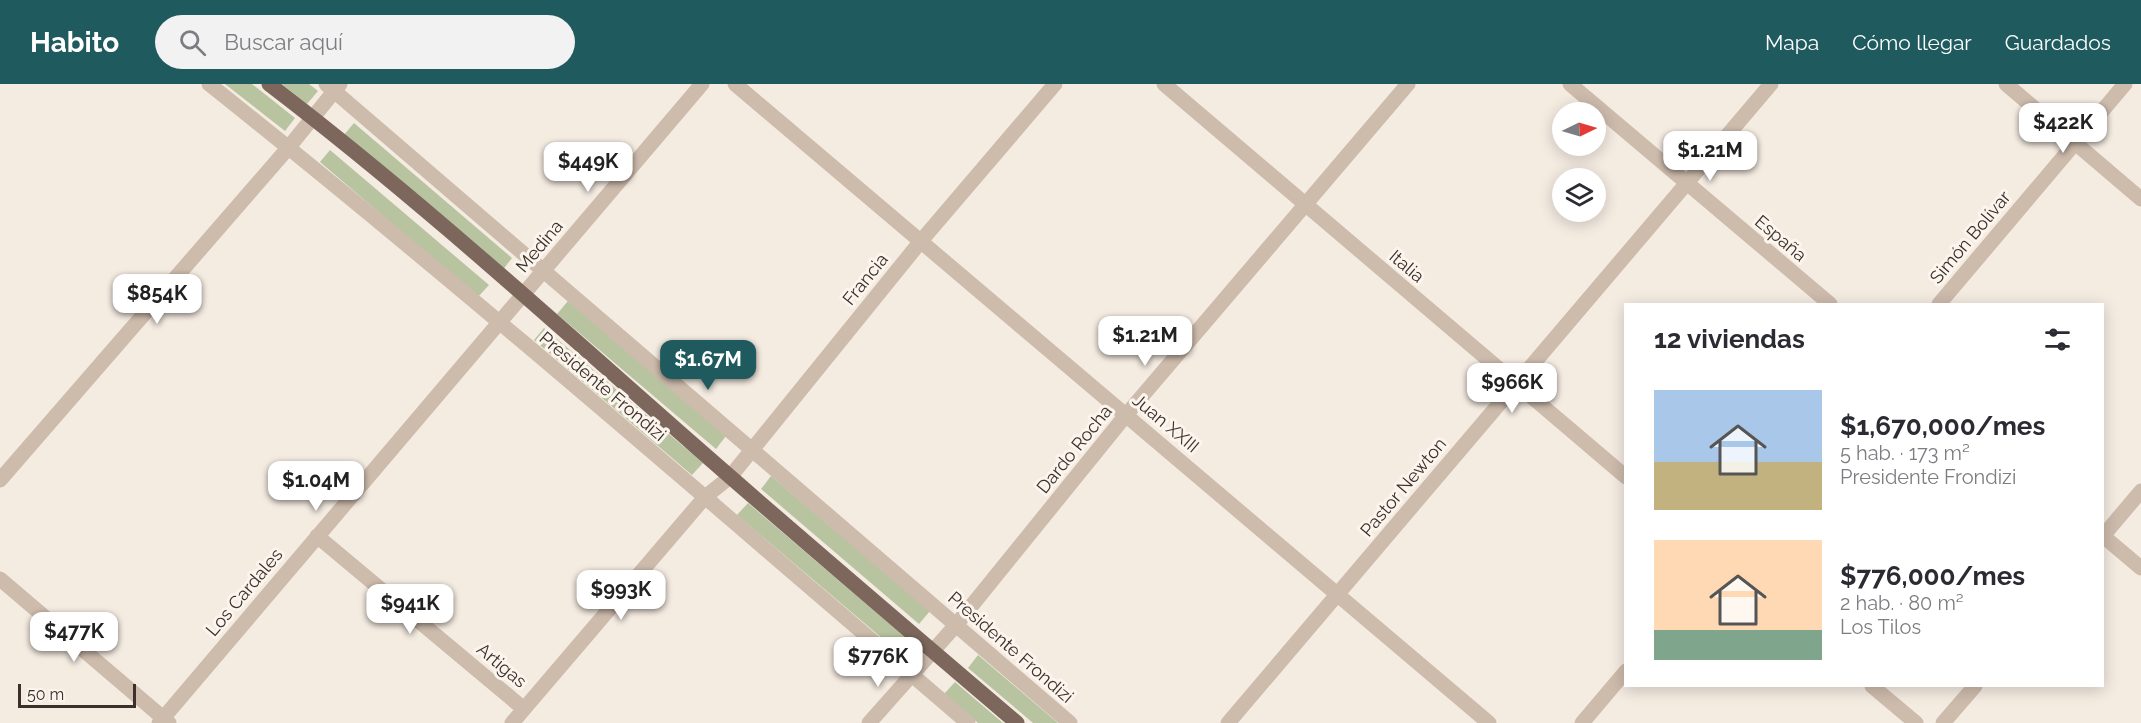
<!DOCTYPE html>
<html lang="es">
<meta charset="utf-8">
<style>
:root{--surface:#fff;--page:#f2f2f3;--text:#2b2b33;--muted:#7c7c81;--accent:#1f5a5e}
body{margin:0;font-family:Raleway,sans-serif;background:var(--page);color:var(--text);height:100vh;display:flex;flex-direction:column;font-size:22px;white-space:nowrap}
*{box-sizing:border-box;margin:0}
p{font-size:20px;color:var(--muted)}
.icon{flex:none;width:33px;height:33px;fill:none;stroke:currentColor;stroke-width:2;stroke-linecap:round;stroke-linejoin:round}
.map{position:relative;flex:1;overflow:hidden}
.panel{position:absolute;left:1624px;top:219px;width:480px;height:384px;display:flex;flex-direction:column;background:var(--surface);border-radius:0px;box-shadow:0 3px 15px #0003}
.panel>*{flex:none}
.needle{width:39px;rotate:85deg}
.fabs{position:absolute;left:1552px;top:18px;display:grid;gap:12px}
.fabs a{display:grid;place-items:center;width:54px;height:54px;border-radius:50%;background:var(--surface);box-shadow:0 3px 15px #0003;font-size:30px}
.scale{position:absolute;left:18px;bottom:15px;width:118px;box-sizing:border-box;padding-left:6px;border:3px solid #3b302b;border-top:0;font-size:16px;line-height:21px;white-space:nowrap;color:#3b302b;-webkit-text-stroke:4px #fbf5ee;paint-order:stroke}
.price{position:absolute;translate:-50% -51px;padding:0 14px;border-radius:12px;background:#fff;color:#222;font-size:20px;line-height:39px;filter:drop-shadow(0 2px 3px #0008)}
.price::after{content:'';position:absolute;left:50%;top:36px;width:18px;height:14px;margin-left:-9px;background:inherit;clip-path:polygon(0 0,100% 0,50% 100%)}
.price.selected{background:var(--accent);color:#fff}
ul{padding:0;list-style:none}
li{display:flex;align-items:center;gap:18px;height:150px;padding:0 30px}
li span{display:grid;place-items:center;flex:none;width:168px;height:120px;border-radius:0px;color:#555}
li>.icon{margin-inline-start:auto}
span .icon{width:72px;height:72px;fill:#fffc;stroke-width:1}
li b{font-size:26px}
h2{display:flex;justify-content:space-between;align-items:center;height:72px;padding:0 30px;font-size:26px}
header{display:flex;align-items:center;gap:36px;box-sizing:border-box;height:84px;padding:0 30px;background:var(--accent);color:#fff}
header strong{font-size:28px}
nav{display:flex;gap:33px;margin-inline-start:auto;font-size:21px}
.search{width:420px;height:54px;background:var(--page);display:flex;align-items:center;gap:15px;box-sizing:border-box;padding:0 21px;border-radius:33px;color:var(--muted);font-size:22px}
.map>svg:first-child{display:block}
.green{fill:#b8c4a0}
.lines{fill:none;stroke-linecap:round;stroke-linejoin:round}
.minor{stroke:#cdbbac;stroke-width:15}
.major{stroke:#7d675c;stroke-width:15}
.labels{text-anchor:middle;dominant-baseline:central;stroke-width:6;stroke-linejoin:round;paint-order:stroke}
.street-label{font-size:18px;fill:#3b302b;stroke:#fbf5ee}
</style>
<header>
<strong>Habito</strong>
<div class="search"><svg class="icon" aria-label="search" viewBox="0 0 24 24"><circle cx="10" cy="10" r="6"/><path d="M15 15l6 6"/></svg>Buscar aquí</div>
<nav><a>Mapa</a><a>Cómo llegar</a><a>Guardados</a></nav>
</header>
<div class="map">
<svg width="2141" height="639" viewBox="0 0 2141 639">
<rect width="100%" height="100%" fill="#f4ebe1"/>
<!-- green -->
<path class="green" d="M225 0H252L295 34 285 47Z
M282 0H309L318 7 307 20Z
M354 39 512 174 502 187 343 52Z
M330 66 489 201 478 213 320 78Z
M568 217 726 352 716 365 557 230Z
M544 244 703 379 692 391 534 256Z
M771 392 930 527 919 540 761 405Z
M748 419 906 554 896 566 737 431Z
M978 571 1058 639H1033L968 584Z
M955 598 1003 639H978L944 610Z"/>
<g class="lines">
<!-- minor -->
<path class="minor" d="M209 0C468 206 717 424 968 639
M326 0 1070 639
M735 0 1489 639
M1164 0 1626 393
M1570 0 1830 220
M2006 0 2141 115
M1939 220 2125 0
M0 396 289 63 340 0
M2141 407 2103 452 2141 484
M317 452 524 625
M0 495 169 639
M1872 602 1916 639
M159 639 702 0
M512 639 705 413 730 393 921 157 1055 0
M869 639 956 541 1126 331 1408 0
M1228 639 1771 0
M1582 639 1626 587
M1943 639 1975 602"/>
<!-- major -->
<path class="major" d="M269 0C417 113 555 239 695 362 801 455 909 547 1017 639"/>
</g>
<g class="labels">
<!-- street labels -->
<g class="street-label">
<text transform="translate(1970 153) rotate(-50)">Simón Bolívar</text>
<text transform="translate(1781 154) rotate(40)">España</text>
<text transform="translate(539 162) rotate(-50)">Medina</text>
<text transform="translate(1407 182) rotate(40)">Italia</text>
<text transform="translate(865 195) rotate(-51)">Francia</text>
<text transform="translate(603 302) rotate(40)">Presidente Frondizi</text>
<text transform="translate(1166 339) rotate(40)">Juan XXIII</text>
<text transform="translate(1074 365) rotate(-51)">Dardo Rocha</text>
<text transform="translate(1403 403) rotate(-50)">Pastor Newton</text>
<text transform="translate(244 508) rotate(-50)">Los Cardales</text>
<text transform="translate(1011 563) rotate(41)">Presidente Frondizi</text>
<text transform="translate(502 581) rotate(40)">Artigas</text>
</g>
</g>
</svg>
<div class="fabs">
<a><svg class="needle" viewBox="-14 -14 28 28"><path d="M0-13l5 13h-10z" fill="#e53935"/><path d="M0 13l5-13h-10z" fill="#7c7c81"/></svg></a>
<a><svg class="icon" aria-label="layers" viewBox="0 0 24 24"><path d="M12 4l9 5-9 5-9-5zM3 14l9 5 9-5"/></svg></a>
</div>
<div class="scale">50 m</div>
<b class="price" style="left:2063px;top:70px">$422K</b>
<b class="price" style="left:1710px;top:98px">$1.21M</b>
<b class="price" style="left:588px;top:109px">$449K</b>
<b class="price" style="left:157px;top:241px">$854K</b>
<b class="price" style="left:1145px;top:283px">$1.21M</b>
<b class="price selected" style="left:708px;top:307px">$1.67M</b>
<b class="price" style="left:1512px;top:330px">$966K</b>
<b class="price" style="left:316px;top:428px">$1.04M</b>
<b class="price" style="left:621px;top:537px">$993K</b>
<b class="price" style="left:410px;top:551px">$941K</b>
<b class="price" style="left:74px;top:579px">$477K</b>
<b class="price" style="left:878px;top:604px">$776K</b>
<section class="panel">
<h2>12 viviendas<svg class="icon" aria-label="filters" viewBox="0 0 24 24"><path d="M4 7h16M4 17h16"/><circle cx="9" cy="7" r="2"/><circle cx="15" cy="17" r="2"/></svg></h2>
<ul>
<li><span style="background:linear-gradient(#a9c7e8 60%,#c2b280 0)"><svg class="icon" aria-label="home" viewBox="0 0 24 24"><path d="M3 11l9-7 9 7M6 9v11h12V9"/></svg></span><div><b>$1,670,000/mes</b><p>5 hab. · 173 m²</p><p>Presidente Frondizi</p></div></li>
<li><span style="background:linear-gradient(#ffd9b3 75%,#7fa58c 0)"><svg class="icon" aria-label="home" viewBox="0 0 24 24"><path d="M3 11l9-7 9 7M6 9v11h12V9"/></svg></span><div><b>$776,000/mes</b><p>2 hab. · 80 m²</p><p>Los Tilos</p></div></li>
</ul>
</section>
</div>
